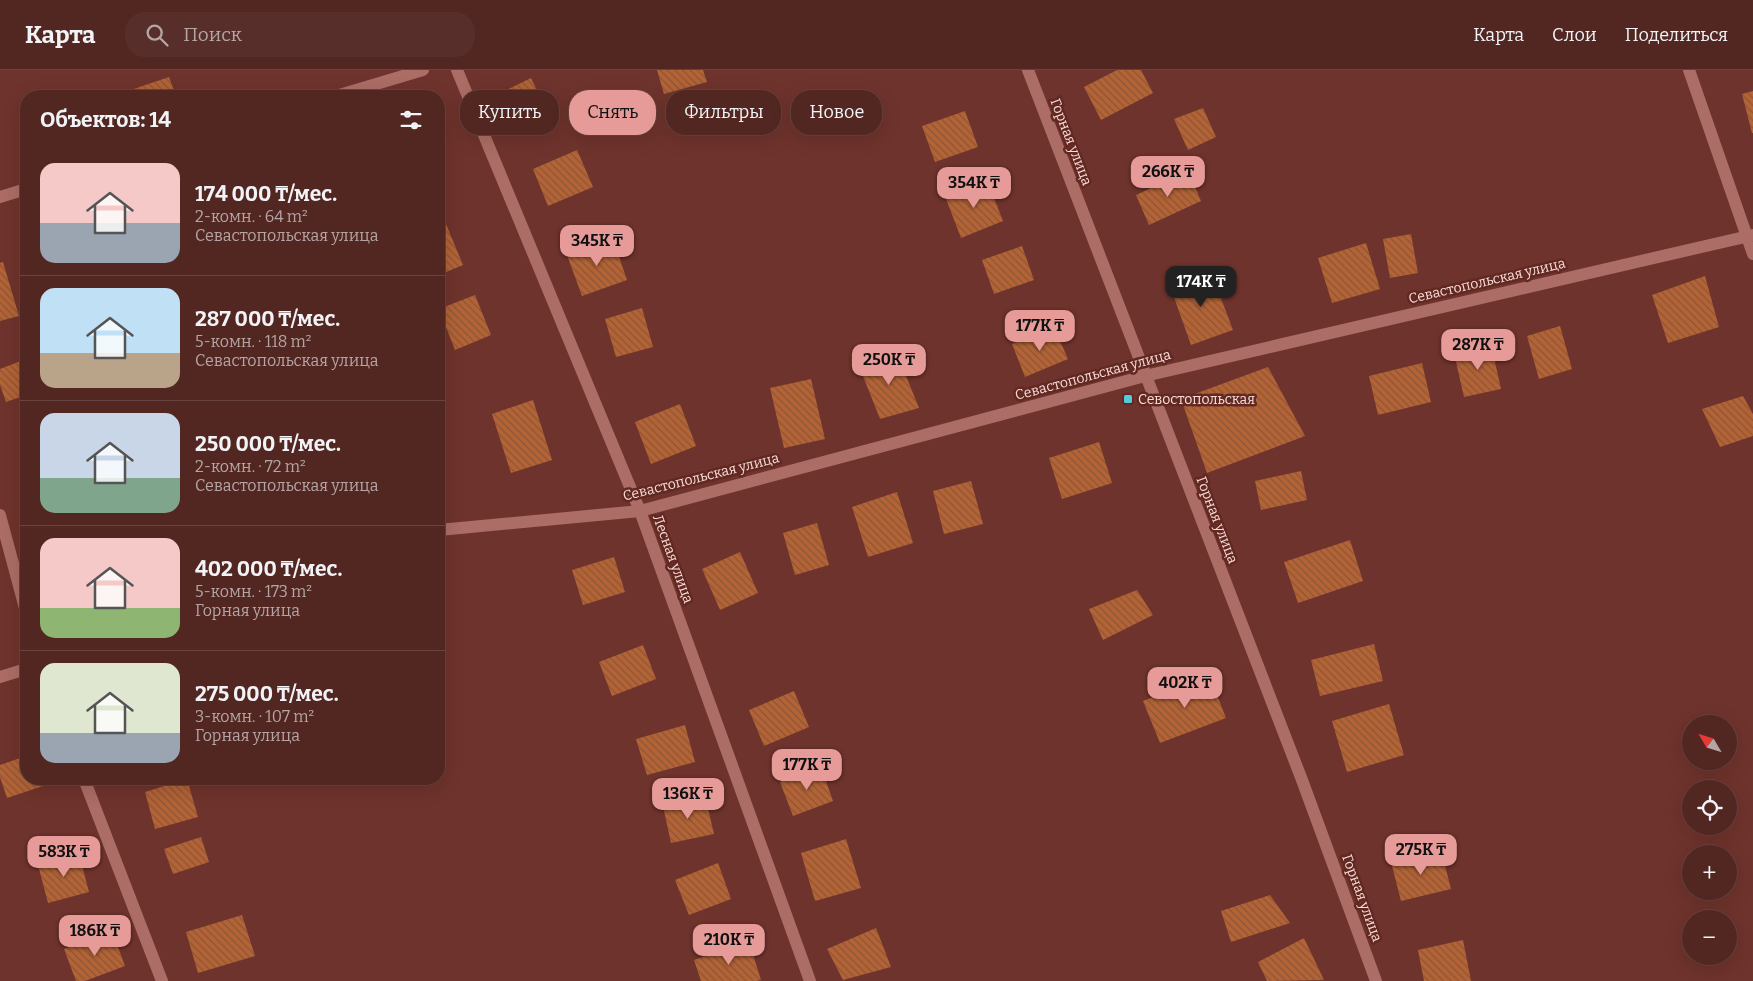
<!DOCTYPE html>
<html lang="ru">
<meta charset="utf-8">
<style>
:root{--surface:#522621;--page:#582e2a;--text:#f1f3f6;--muted:#b5a5a5;--line:#68433f;--accent:#e69b98}
body{margin:0;font-family:Bitter,serif;background:var(--page);color:var(--text);height:100vh;display:flex;flex-direction:column;font-size:19px;white-space:nowrap}
*{box-sizing:border-box;margin:0}
p{font-size:16px;color:var(--muted)}
.icon{flex:none;width:28px;height:28px;fill:none;stroke:currentColor;stroke-width:2;stroke-linecap:round;stroke-linejoin:round}
.map{position:relative;flex:1;overflow:hidden}
.details{position:absolute;left:20px;top:20px;width:425px;height:695px;display:flex;flex-direction:column;background:var(--surface);border-radius:20px;box-shadow:0 5px 20px #0002,0 0 0 1px var(--line)}
.details>*{flex:none}
.guide{position:absolute;left:460px;top:20px;width:475px;height:45px;display:flex;gap:10px}
.needle{width:32px;rotate:308deg}
.fabs{position:absolute;left:1682px;top:645px;display:grid;gap:10px}
.fabs a{display:grid;place-items:center;width:55px;height:55px;border-radius:50%;background:var(--surface);box-shadow:0 5px 20px #0002,0 0 0 1px var(--line);font-size:25px}
.price{position:absolute;translate:-50% -42px;padding:0 11px;border-radius:10px;background:var(--accent);color:#111;font-size:16px;line-height:32px;filter:drop-shadow(0 1px 2px #0008)}
.price::after{content:'';position:absolute;left:50%;top:30px;width:15px;height:11px;margin-left:-8px;background:inherit;clip-path:polygon(0 0,100% 0,50% 100%)}
.price.on{background:#222;color:#fff}
ul{padding:0;list-style:none}
li{display:flex;align-items:center;gap:15px;height:125px;padding:0 20px}
li+li{border-top:1px solid var(--line)}
li span{display:grid;place-items:center;flex:none;width:140px;height:100px;border-radius:15px;color:#555}
li>.icon{margin-inline-start:auto}
span .icon{width:60px;height:60px;fill:#fffc;stroke-width:1}
li b{font-size:21px}
h2{display:flex;justify-content:space-between;align-items:center;height:60px;padding:0 20px;font-size:21px}
.pill{padding:0 18px;border-radius:20px;background:var(--surface);box-shadow:0 5px 20px #0002,0 0 0 1px var(--line);font-size:18px;line-height:45px}
.pill.on{background:var(--accent);color:#111}
header{display:flex;align-items:center;gap:30px;box-sizing:border-box;height:70px;padding:0 25px;background:var(--surface);border-bottom:1px solid var(--line)}
header strong{font-size:24px}
nav{display:flex;gap:28px;margin-inline-start:auto;font-size:18px}
.search{width:350px;height:45px;background:var(--page);display:flex;align-items:center;gap:12px;box-sizing:border-box;padding:0 18px;border-radius:20px;color:var(--muted);font-size:19px}
.map>svg:first-child{display:block}
.building{fill:url(#building-back-hatch)}
.lines{fill:none;stroke-linecap:round;stroke-linejoin:round}
.minor{stroke:#ab6d65;stroke-width:12}
.poi-dot{fill:#53cbdc;stroke:#622822;stroke-width:2}
.labels{text-anchor:middle;dominant-baseline:central;stroke-width:5;stroke-linejoin:round;paint-order:stroke}
.street-label{font-size:14px;fill:#fadcd8;stroke:#622822}
.poi-label{font-size:14px;fill:#fadcd8;stroke:#622822;text-anchor:start}
</style>
<header>
<strong>Карта</strong>
<div class="search"><svg class="icon" aria-label="search" viewBox="0 0 24 24"><circle cx="10" cy="10" r="6"/><path d="M15 15l6 6"/></svg>Поиск</div>
<nav><a>Карта</a><a>Слои</a><a>Поделиться</a></nav>
</header>
<div class="map">
<svg width="1753" height="911" viewBox="0 0 1753 911">
<defs>
<pattern id="building-back-hatch" width="6" height="6" patternUnits="userSpaceOnUse" patternTransform="scale(1.25)"><rect width="6" height="6" fill="#b46335"/><path d="M-1 5l2 2M0 0l6 6M5-1l2 2" fill="none" stroke="#8a563a"/></pattern>
</defs>
<rect width="100%" height="100%" fill="#6e332c"/>
<!-- building -->
<path class="building" d="M657 0H703L707 12 664 24Z
M1117 0H1141L1153 23 1101 50 1084 17Z
M169 7 176 26H126L125 22Z
M531 8 549 45 517 61 498 24Z
M1753 21V63H1752L1742 24Z
M1203 38 1216 67 1188 80 1174 49Z
M965 41 978 77 935 92 922 56Z
M577 80 593 117 548 136 533 99Z
M1188 101 1201 131 1149 155 1136 125Z
M987 110 1003 151 961 168 945 126Z
M446 154 463 195 439 205V157Z
M1411 164 1418 203 1390 208 1383 169Z
M613 169 627 210 582 226 567 185Z
M1366 173 1380 219 1332 233 1318 188Z
M1022 176 1034 210 994 224 982 190Z
M3 192 19 246 0 251V193Z
M1211 202 1233 260 1191 275 1170 216Z
M1705 206 1719 257 1668 273 1652 225Z
M475 225 491 265 455 280 439 239Z
M642 238 653 277 616 287 605 249Z
M1560 256 1572 299 1539 309 1527 266Z
M1054 257 1068 289 1025 307 1012 274Z
M1491 274 1501 319 1464 327 1454 283Z
M896 281 919 338 880 349 859 296Z
M26 289V325L6 332 0 315V299Z
M1422 293 1431 332 1378 345 1369 306Z
M1268 297 1305 366 1207 403 1181 329Z
M811 309 825 369 784 378 770 318Z
M1743 326 1753 344V366L1720 377 1702 339Z
M533 330 552 390 511 403 492 344Z
M680 334 696 376 651 394 635 352Z
M1099 372 1112 413 1062 429 1049 388Z
M1301 401 1307 430 1261 440 1255 411Z
M971 411 983 454 944 464 933 421Z
M897 422 913 473 868 487 852 437Z
M817 453 829 495 795 505 783 463Z
M1350 470 1363 511 1298 533 1284 492Z
M740 482 758 523 720 540 702 499Z
M614 487 625 522 583 535 572 500Z
M1137 520 1153 545 1103 570 1089 539Z
M439 556 443 572 439 573Z
M1374 574 1383 611 1320 626 1311 590Z
M643 575 656 609 612 626 599 592Z
M1209 605 1226 648 1160 673 1143 631Z
M794 621 809 657 764 676 749 640Z
M1389 634 1404 685 1347 702 1332 651Z
M685 655 695 692 647 705 636 669Z
M26 686V709H53L55 712 7 728 0 707V695Z
M821 697 833 731 793 746 780 712Z
M187 709 198 747 155 759 145 722Z
M705 726 714 764 671 773 663 736Z
M201 767 209 792 173 804 164 779Z
M846 769 861 818 815 831 801 783Z
M1441 780 1451 819 1401 831 1391 792Z
M79 784 89 822 48 833 38 795Z
M718 793 731 829 689 845 675 810Z
M1270 825 1290 853 1231 872 1221 841Z
M242 845 255 886 198 903 186 862Z
M876 858 891 897 843 910 827 879Z
M112 861 125 896 85 911H76L64 879Z
M1304 868 1324 910 1267 911 1258 892Z
M1463 870 1471 911H1424L1418 880Z
M749 872 761 910 756 911H701L694 890Z"/>
<g class="lines">
<!-- minor -->
<path class="minor" d="M457 0 640 441 810 911
M1028 0 1302 710 1376 911
M1689 0 1753 184
M336 26 423 0
M0 127 26 119
M0 445 26 542
M439 460 640 441 1145 306 1753 165
M0 607 26 599
M84 709 162 911"/>
</g>
<!-- markers -->
<rect class="poi-dot" x="1123" y="324" width="10" height="10" rx="2.5"/>
<g class="labels">
<!-- street labels -->
<g class="street-label">
<text transform="translate(1071 72) rotate(69)">Горная улица</text>
<text transform="translate(1487 211) rotate(-13)">Севастопольская улица</text>
<text transform="translate(1093 305) rotate(-15)">Севастопольская улица</text>
<text transform="translate(701 407) rotate(-14)">Севастопольская улица</text>
<text transform="translate(1217 450) rotate(69)">Горная улица</text>
<text transform="translate(673 489) rotate(70)">Лесная улица</text>
<text transform="translate(1362 828) rotate(70)">Горная улица</text>
</g>
<!-- poi labels -->
<g class="poi-label">
<text x="1138" y="329">Севостопольская</text>
</g>
</g>
</svg>
<div class="fabs">
<a><svg class="needle" viewBox="-14 -14 28 28"><path d="M0-13l5 13h-10z" fill="#e53935"/><path d="M0 13l5-13h-10z" fill="#b5a5a5"/></svg></a>
<a><svg class="icon" aria-label="locate" viewBox="0 0 24 24"><circle cx="12" cy="12" r="6"/><path d="M12 2v4M12 18v4M2 12h4M18 12h4"/></svg></a>
<a>+</a>
<a>−</a>
</div>
<b class="price" style="left:1168px;top:128px">266K ₸</b>
<b class="price" style="left:974px;top:139px">354K ₸</b>
<b class="price" style="left:597px;top:197px">345K ₸</b>
<b class="price on" style="left:1201px;top:238px">174K ₸</b>
<b class="price" style="left:1040px;top:282px">177K ₸</b>
<b class="price" style="left:1478px;top:301px">287K ₸</b>
<b class="price" style="left:889px;top:316px">250K ₸</b>
<b class="price" style="left:1185px;top:639px">402K ₸</b>
<b class="price" style="left:807px;top:721px">177K ₸</b>
<b class="price" style="left:688px;top:750px">136K ₸</b>
<b class="price" style="left:1421px;top:806px">275K ₸</b>
<b class="price" style="left:64px;top:808px">583K ₸</b>
<b class="price" style="left:95px;top:887px">186K ₸</b>
<b class="price" style="left:729px;top:896px">210K ₸</b>
<div class="guide">
<a class="pill">Купить</a>
<a class="pill on">Снять</a>
<a class="pill">Фильтры</a>
<a class="pill">Новое</a>
</div>
<section class="details">
<h2>Объектов: 14<svg class="icon" aria-label="filters" viewBox="0 0 24 24"><path d="M4 7h16M4 17h16"/><circle cx="9" cy="7" r="2"/><circle cx="15" cy="17" r="2"/></svg></h2>
<ul>
<li><span style="background:linear-gradient(#f6c9c9 60%,#9aa5b1 0)"><svg class="icon" aria-label="home" viewBox="0 0 24 24"><path d="M3 11l9-7 9 7M6 9v11h12V9"/></svg></span><div><b>174 000 ₸/мес.</b><p>2-комн. · 64 m²</p><p>Севастопольская улица</p></div></li>
<li><span style="background:linear-gradient(#bfe0f5 65%,#b9a48a 0)"><svg class="icon" aria-label="home" viewBox="0 0 24 24"><path d="M3 11l9-7 9 7M6 9v11h12V9"/></svg></span><div><b>287 000 ₸/мес.</b><p>5-комн. · 118 m²</p><p>Севастопольская улица</p></div></li>
<li><span style="background:linear-gradient(#c9d6e8 65%,#7fa58c 0)"><svg class="icon" aria-label="home" viewBox="0 0 24 24"><path d="M3 11l9-7 9 7M6 9v11h12V9"/></svg></span><div><b>250 000 ₸/мес.</b><p>2-комн. · 72 m²</p><p>Севастопольская улица</p></div></li>
<li><span style="background:linear-gradient(#f6c9c9 70%,#8fb573 0)"><svg class="icon" aria-label="home" viewBox="0 0 24 24"><path d="M3 11l9-7 9 7M6 9v11h12V9"/></svg></span><div><b>402 000 ₸/мес.</b><p>5-комн. · 173 m²</p><p>Горная улица</p></div></li>
<li><span style="background:linear-gradient(#dfe7d0 70%,#9aa5b1 0)"><svg class="icon" aria-label="home" viewBox="0 0 24 24"><path d="M3 11l9-7 9 7M6 9v11h12V9"/></svg></span><div><b>275 000 ₸/мес.</b><p>3-комн. · 107 m²</p><p>Горная улица</p></div></li>
</ul>
</section>
</div>
